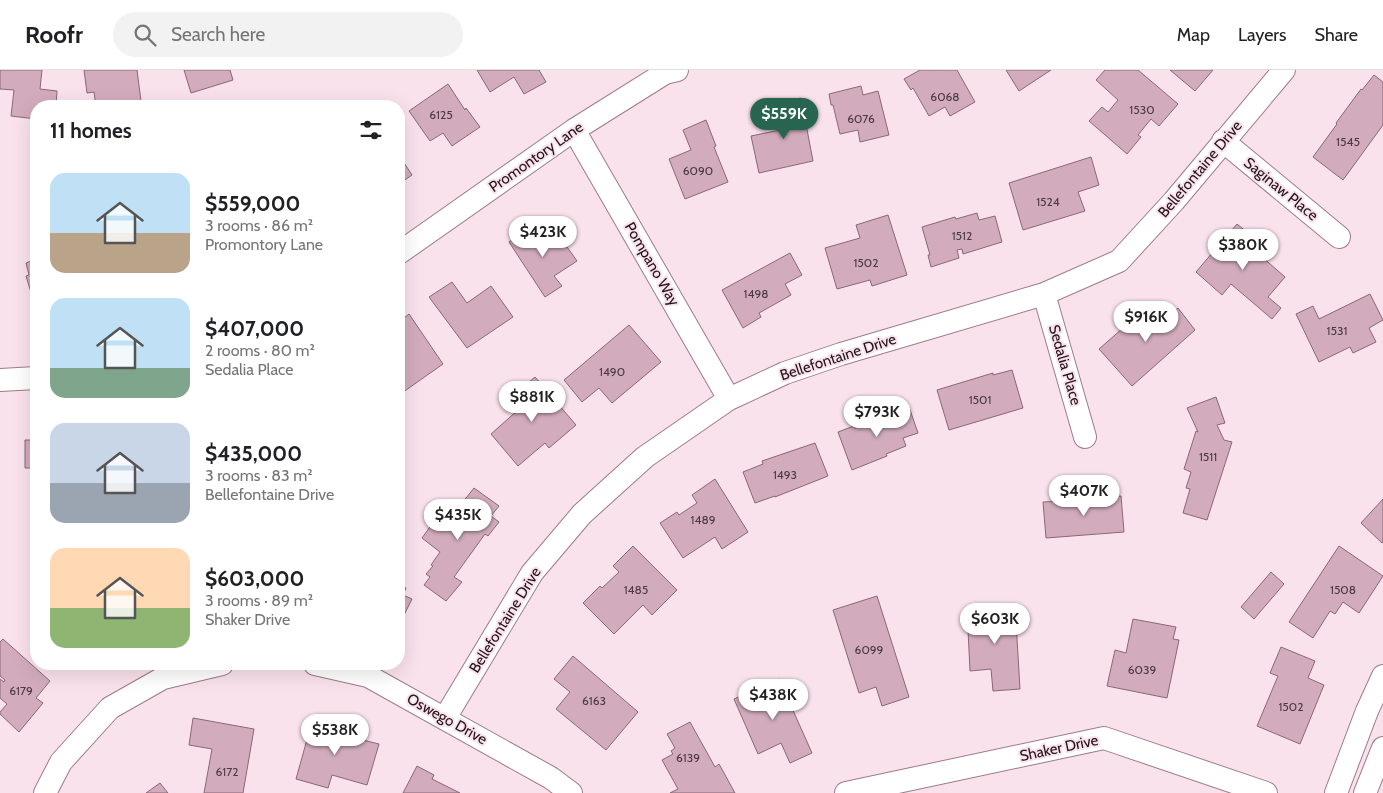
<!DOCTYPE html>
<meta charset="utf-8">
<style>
:root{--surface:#fff;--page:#f2f2f2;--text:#202124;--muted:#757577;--line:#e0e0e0;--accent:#276551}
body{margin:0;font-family:Cabin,sans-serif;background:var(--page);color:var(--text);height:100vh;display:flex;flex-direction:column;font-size:19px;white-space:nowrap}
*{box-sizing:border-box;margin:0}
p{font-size:16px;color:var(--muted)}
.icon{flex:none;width:28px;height:28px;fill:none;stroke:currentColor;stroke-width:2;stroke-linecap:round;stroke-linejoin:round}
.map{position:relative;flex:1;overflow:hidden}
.panel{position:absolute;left:30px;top:30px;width:375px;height:570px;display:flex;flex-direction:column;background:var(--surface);border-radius:20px;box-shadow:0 5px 20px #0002}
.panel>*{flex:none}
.price{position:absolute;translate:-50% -42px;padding:0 11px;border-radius:18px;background:#fff;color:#222;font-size:16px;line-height:32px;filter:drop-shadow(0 1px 2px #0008)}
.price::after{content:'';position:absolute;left:50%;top:30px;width:15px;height:11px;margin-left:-8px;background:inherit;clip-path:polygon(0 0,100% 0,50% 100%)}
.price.on{background:var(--accent);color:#fff}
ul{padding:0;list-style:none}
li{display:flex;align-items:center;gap:15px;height:125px;padding:0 20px}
li span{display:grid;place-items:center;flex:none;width:140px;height:100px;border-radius:15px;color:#555}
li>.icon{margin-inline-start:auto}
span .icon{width:60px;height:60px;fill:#fffc;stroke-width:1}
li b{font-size:21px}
h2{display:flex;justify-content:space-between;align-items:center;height:60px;padding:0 20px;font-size:21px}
header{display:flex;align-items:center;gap:30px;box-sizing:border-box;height:70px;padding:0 25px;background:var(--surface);border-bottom:1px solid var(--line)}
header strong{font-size:24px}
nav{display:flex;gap:28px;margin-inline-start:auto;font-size:18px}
.search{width:350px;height:45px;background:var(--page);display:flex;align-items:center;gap:12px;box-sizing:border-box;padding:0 18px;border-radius:28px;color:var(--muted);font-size:19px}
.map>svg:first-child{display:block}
.building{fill:#d2acbd;stroke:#8a6777}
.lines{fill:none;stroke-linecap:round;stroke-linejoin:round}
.minor-casing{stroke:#9f7a8b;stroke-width:24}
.minor{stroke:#fff;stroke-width:22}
.labels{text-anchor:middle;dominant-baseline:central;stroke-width:4;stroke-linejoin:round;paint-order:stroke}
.number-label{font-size:12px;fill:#4c3942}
.street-label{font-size:15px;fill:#201319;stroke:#fae2ec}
</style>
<header>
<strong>Roofr</strong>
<div class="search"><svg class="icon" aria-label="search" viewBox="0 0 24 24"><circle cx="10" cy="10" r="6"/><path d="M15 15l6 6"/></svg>Search here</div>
<nav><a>Map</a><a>Layers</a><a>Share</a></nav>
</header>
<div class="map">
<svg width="1383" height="723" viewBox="0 0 1383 723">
<rect width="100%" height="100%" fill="#fae2ec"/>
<!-- building -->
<path class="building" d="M0 0H42L40 19 57 21 56 36H36V49L11 46 14 20 0 19Z
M84 0H137L141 31 96 36 94 22 87 23Z
M184 0H230L233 10 191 23Z
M477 0H539L546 12 524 24 514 7 490 22Z
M920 0H957L975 32 950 46 945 37 929 46 913 18 911 20 904 9Z
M1006 0H1051L1019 21Z
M1105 0H1138L1178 34 1159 56 1151 49 1138 65 1141 67 1127 84 1089 51 1102 37 1108 42 1118 30 1096 10Z
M1170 0H1213L1195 21Z
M1374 5 1383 12V55L1343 110 1313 87 1337 54 1336 53 1361 19 1362 20Z
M448 14 465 40 466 38 480 57 452 76 443 63 430 71 409 41Z
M861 16 863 25 878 21 889 65 860 72 858 60 840 64 833 35H831L829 24Z
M801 28 813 91 759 103 751 66 780 60 774 34Z
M706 50 716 76 714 77 728 112 685 129 669 89 691 80 683 60Z
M399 85 412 105 399 114Z
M1091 87 1099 115 1078 122 1085 141 1023 160 1009 113Z
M977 143 979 150 995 146 1002 172 963 184 962 179 957 180 959 188 931 197 928 185H930L922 157 955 147 956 149Z
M888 145 907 205 872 216 870 210 837 219 825 178 860 168 856 155Z
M1237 154 1259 172 1253 179 1285 207 1268 227 1281 238 1272 249 1231 214 1222 225 1196 202Z
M532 157 541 169 555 160 577 191 554 206 562 216 545 227 509 172Z
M790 183 802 205 785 214 791 225 759 243 761 247 743 258 722 220Z
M36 189V239L26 206 29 205 26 193Z
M452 212 467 233 491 216 513 247 467 278 429 227Z
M1370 224 1383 250 1369 258 1376 272 1353 283 1350 277 1319 292 1296 244 1313 236 1319 249Z
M1147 237 1161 253 1178 238 1195 260 1132 316 1099 279Z
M409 244 443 294 399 325V282L401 280 399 277V252Z
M629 255 661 292 612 333 599 318 582 332 564 310Z
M1012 300 1023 338 949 360 937 320 993 303V305Z
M535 307 576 355 549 378 545 373 518 396 491 364 518 340 509 329Z
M1216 327 1225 353 1217 355 1224 370 1232 372 1207 450 1183 443 1190 419 1186 418 1191 402 1184 399 1196 361 1198 362 1187 338Z
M909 337 918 363 903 368 906 376 886 384 887 386 852 400 838 362 854 356 855 358Z
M25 370H36V412H33V398H25Z
M815 373 828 406 775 427V426L755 433 743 402 763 394 762 391Z
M715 409 748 462 722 479 715 467 683 488 660 453 677 442 679 445 697 433 692 425Z
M474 418 499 436 491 446 499 452 488 466 485 464 454 507 462 512 446 531 424 515 430 507 426 504 433 496 431 495 440 482 422 468 437 447 446 453Z
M1099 425V428L1121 426 1124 462 1046 468 1043 432 1066 431 1065 428Z
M1383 429V472L1382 473 1361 453Z
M633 476 677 520 652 545 643 535 614 564 583 533 600 516 602 518 619 502 613 496Z
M1339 476 1383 506 1359 543 1343 532 1335 544 1330 541 1313 568 1289 552Z
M1271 502 1284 514 1254 549 1241 537Z
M399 514 406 518 403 525 412 529 399 555Z
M877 526 909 627 882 636 876 617 859 623 833 540Z
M1015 535 1020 619 993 621 991 599 970 601 967 539Z
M1133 549 1176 557 1173 569 1179 570 1167 628 1107 616 1115 580 1126 583Z
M3 569 50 611 36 628 43 633 19 662 0 644V642L7 634 0 628V609L4 612 5 610 0 606V572Z
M1281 577 1315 591 1308 608 1324 615 1300 674 1257 656 1278 606 1270 603Z
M573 586 638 642 606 680 556 639 570 622 554 609Z
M779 609 812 683 790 693 781 673 758 684 734 629Z
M193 648 254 659 243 723H204L212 679 189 675Z
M313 648 341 656 338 664 379 674 367 715 332 705 328 718 296 709Z
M690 652 715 697 719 694 735 723H670L678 719 662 690 673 684 671 681 675 678 667 664Z
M417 696 434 705 432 709 460 723H403Z
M160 713 168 723H146Z"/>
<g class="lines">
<defs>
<path id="minor" d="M574 60 729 329
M1223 71 1339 167
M399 183 574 60 665 3 677 0
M1044 224 1085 367
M0 310 36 308
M315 594 368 606 551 708 571 723
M445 648 532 503 582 444 645 387 729 329 785 303 841 284 1044 224 1119 191 1174 131 1284 0
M45 723 61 692 110 638 163 608 222 594
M846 723 1104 668 1266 723
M1336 723 1367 641 1383 606
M1365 723 1383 678"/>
</defs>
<!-- minor casing -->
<use href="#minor" class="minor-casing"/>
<!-- minor -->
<use href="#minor" class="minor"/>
</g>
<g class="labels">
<!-- number labels -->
<g class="number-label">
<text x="945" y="26">6068</text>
<text x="1142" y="39">1530</text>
<text x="441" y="44">6125</text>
<text x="861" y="48">6076</text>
<text x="1348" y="71">1545</text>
<text x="698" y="100">6090</text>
<text x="1048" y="131">1524</text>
<text x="962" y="165">1512</text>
<text x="866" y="192">1502</text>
<text x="756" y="223">1498</text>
<text x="1337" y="260">1531</text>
<text x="612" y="301">1490</text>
<text x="980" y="329">1501</text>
<text x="1208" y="386">1511</text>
<text x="785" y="404">1493</text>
<text x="703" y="449">1489</text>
<text x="636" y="519">1485</text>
<text x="1343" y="519">1508</text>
<text x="869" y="579">6099</text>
<text x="1142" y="599">6039</text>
<text x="21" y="620">6179</text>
<text x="594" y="630">6163</text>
<text x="1291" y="636">1502</text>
<text x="688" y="687">6139</text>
<text x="227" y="701">6172</text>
</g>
<!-- street labels -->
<g class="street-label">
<text transform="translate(536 87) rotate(-35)">Promontory Lane</text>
<text transform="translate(1200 99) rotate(-50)">Bellefontaine Drive</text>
<text transform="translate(1281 119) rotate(39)">Saginaw Place</text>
<text transform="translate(652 194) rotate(60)">Pompano Way</text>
<text transform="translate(838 287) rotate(-18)">Bellefontaine Drive</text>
<text transform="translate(1065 295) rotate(74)">Sedalia Place</text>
<text transform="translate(505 550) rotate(-58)">Bellefontaine Drive</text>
<text transform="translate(447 649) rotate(29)">Oswego Drive</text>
<text transform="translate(1059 678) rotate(-12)">Shaker Drive</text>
</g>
</g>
</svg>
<b class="price on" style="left:784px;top:70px">$559K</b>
<b class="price" style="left:543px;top:188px">$423K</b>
<b class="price" style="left:1243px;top:201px">$380K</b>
<b class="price" style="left:1146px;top:273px">$916K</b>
<b class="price" style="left:532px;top:353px">$881K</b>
<b class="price" style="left:877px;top:368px">$793K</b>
<b class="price" style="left:1084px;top:447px">$407K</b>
<b class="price" style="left:458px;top:471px">$435K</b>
<b class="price" style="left:995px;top:575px">$603K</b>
<b class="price" style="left:773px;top:651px">$438K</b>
<b class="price" style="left:335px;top:686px">$538K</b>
<section class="panel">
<h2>11 homes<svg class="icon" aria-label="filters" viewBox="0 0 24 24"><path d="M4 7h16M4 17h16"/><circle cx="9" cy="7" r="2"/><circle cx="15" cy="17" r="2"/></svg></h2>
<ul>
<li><span style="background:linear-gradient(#bfe0f5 60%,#b9a48a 0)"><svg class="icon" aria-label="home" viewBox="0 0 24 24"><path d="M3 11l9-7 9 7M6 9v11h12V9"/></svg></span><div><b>$559,000</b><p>3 rooms · 86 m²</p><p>Promontory Lane</p></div></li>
<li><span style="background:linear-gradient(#bfe0f5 70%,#7fa58c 0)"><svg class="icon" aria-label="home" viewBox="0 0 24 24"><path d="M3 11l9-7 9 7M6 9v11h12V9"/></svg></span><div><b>$407,000</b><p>2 rooms · 80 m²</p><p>Sedalia Place</p></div></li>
<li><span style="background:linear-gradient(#c9d6e8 60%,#9aa5b1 0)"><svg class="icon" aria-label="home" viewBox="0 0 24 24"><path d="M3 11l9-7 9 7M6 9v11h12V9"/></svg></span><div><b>$435,000</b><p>3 rooms · 83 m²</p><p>Bellefontaine Drive</p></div></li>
<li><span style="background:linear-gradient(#ffd9b3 60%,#8fb573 0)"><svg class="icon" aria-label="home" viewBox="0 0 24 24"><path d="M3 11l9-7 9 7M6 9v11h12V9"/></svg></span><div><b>$603,000</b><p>3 rooms · 89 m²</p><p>Shaker Drive</p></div></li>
</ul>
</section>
</div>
